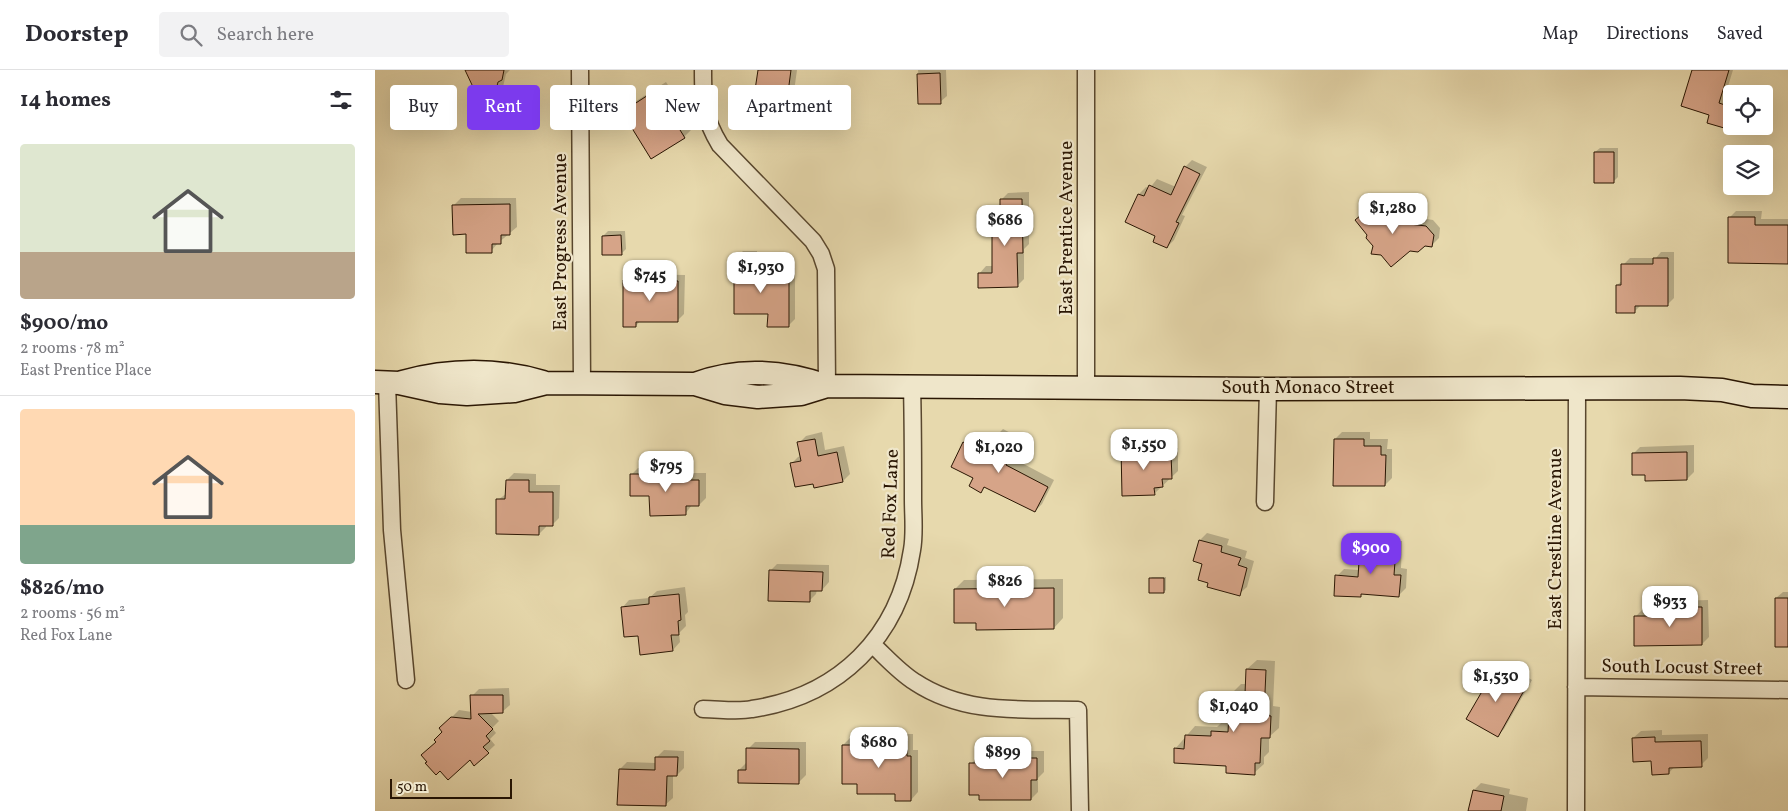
<!DOCTYPE html>
<meta charset="utf-8">
<style>
:root{--surface:#fff;--page:#f2f2f3;--text:#2b2b33;--muted:#7c7c81;--line:#e1e1e2;--accent:#7c3aed}
body{margin:0;font-family:Vollkorn,serif;background:var(--page);color:var(--text);height:100vh;display:flex;flex-direction:column;font-size:19px;white-space:nowrap}
*{box-sizing:border-box;margin:0}
p{font-size:16px;color:var(--muted)}
.icon{flex:none;width:28px;height:28px;fill:none;stroke:currentColor;stroke-width:2;stroke-linecap:round;stroke-linejoin:round}
.map{position:relative;flex:1;overflow:hidden}
.details{display:flex;flex-direction:column;background:var(--surface);width:375px}
.details>*{flex:none}
.banner{position:absolute;left:15px;top:15px;width:475px;height:45px;display:flex;gap:10px}
.buttons{position:absolute;left:1348px;top:15px;display:grid;gap:10px}
.buttons a{display:grid;place-items:center;width:50px;height:50px;border-radius:5px;background:var(--surface);box-shadow:0 5px 20px #0002;font-size:25px}
.scale{position:absolute;left:15px;bottom:12px;width:122px;box-sizing:border-box;padding-left:5px;border:2px solid #2a1603;border-top:0;font-size:14px;line-height:18px;white-space:nowrap;color:#2a1603;-webkit-text-stroke:4px #efe6ca;paint-order:stroke}
.price{position:absolute;translate:-50% -42px;padding:0 11px;border-radius:10px;background:#fff;color:#222;font-size:16px;line-height:32px;filter:drop-shadow(0 1px 2px #0008)}
.price::after{content:'';position:absolute;left:50%;top:30px;width:15px;height:11px;margin-left:-8px;background:inherit;clip-path:polygon(0 0,100% 0,50% 100%)}
.price.selected{background:var(--accent);color:#fff}
ul{padding:0;list-style:none}
li{display:grid;align-content:center;gap:10px;height:265px;padding:0 20px}
li+li{border-top:1px solid var(--line)}
li span{display:grid;place-items:center;height:155px;border-radius:5px;color:#555}
li>.icon{margin-inline-start:auto}
span .icon{width:90px;height:90px;fill:#fffc;stroke-width:1}
li b{font-size:21px}
h2{display:flex;justify-content:space-between;align-items:center;height:60px;padding:0 20px;font-size:21px}
.pill{padding:0 18px;border-radius:5px;background:var(--surface);box-shadow:0 5px 20px #0002;font-size:18px;line-height:45px}
.pill.selected{background:var(--accent);color:#fff}
header{display:flex;align-items:center;gap:30px;box-sizing:border-box;height:70px;padding:0 25px;background:var(--surface);border-bottom:1px solid var(--line)}
header strong{font-size:24px}
nav{display:flex;gap:28px;margin-inline-start:auto;font-size:18px}
.search{width:350px;height:45px;background:var(--page);display:flex;align-items:center;gap:12px;box-sizing:border-box;padding:0 18px;border-radius:5px;color:var(--muted);font-size:19px}
main{display:flex;flex:1;min-height:0}
.map>svg:first-child{display:block}
.shadow{fill:#0003}
.building{fill:#d6a488;stroke:#2a1603}
.lines{fill:none;stroke-linecap:round;stroke-linejoin:round}
.street-casing{stroke:#59472e;stroke-width:19}
.secondary-casing{stroke:#2a1603;stroke-width:25}
.street{stroke:#efe6ca;stroke-width:16}
.secondary{stroke:#efe6ca;stroke-width:22}
.labels{text-anchor:middle;dominant-baseline:central;stroke-width:4.5;stroke-linejoin:round;paint-order:stroke}
.street-label{font-size:19px;fill:#2a1603;stroke:#efe6ca}
</style>
<header>
<strong>Doorstep</strong>
<div class="search"><svg class="icon" aria-label="search" viewBox="0 0 24 24"><circle cx="10" cy="10" r="6"/><path d="M15 15l6 6"/></svg>Search here</div>
<nav><a>Map</a><a>Directions</a><a>Saved</a></nav>
</header>
<main>
<section class="details">
<h2>14 homes<svg class="icon" aria-label="filters" viewBox="0 0 24 24"><path d="M4 7h16M4 17h16"/><circle cx="9" cy="7" r="2"/><circle cx="15" cy="17" r="2"/></svg></h2>
<ul>
<li><span style="background:linear-gradient(#dfe7d0 70%,#b9a48a 0)"><svg class="icon" aria-label="home" viewBox="0 0 24 24"><path d="M3 11l9-7 9 7M6 9v11h12V9"/></svg></span><div><b>$900/mo</b><p>2 rooms · 78 m²</p><p>East Prentice Place</p></div></li>
<li><span style="background:linear-gradient(#ffd9b3 75%,#7fa58c 0)"><svg class="icon" aria-label="home" viewBox="0 0 24 24"><path d="M3 11l9-7 9 7M6 9v11h12V9"/></svg></span><div><b>$826/mo</b><p>2 rooms · 56 m²</p><p>Red Fox Lane</p></div></li>
</ul>
</section>
<div class="map">
<svg width="1413" height="741" viewBox="0 0 1413 741">
<rect width="100%" height="100%" fill="#e7d9ad"/>
<filter id="stains"><feTurbulence type="fractalNoise" baseFrequency=".004" numOctaves="4"/><feColorMatrix values="0 0 0 0 .2 0 0 0 0 .09 0 0 0 0 .02 0 0 0 .5 -.17"/></filter>
<radialGradient id="worn" r=".72"><stop offset=".6" stop-color="#630" stop-opacity="0"/><stop offset="1" stop-color="#630" stop-opacity=".3"/></radialGradient>
<!-- shadow -->
<path class="shadow" d="M91 0H135L131 4 128 17 118 27Z
M384 0H422L417 36 409 43Z
M543 0H571L572 26 565 32 545 33Z
M1318 0H1358L1350 26 1356 28V56H1359L1356 59 1333 52 1336 44Z
M291 12 302 29 299 32 316 60 309 67 248 42 255 35Z
M1225 78H1243V107L1238 112 1220 82Z
M817 90 832 97 807 145 810 146 799 170 792 177 782 166 764 124 771 117 774 119 782 109 801 117 810 97Z
M654 122V174L649 179V209L642 216 604 204 611 196H618V153L626 146V130L633 123Z
M1009 126 1021 140 1029 141 1033 146 1058 150 1065 158 1064 168 1056 176 999 175 993 164 981 150Z
M86 128H141L142 157 123 173 116 181 93 163 79 135Z
M1361 141H1387L1386 149H1413V193L1354 148Z
M233 161H250L251 179 246 184 228 166Z
M368 181H382V197L420 198V249L413 256 361 188Z
M1286 182H1299V228L1292 235H1266L1259 242 1242 215 1248 210V195L1255 188H1281Z
M256 204 310 205 309 244 302 251H265L261 256 249 211Z
M628 359 647 369 637 388 679 410 667 434 660 441 611 416 606 421 599 408 589 373 596 366 616 376 621 366Z
M447 362 450 380 469 376 475 404 468 411 439 412 416 394 423 387 426 386 424 373 431 366Z
M967 362H995V369H1013L1012 379H1017V408L1010 415 960 369Z
M772 371V375H790V378H803V401L779 424 747 379 754 372Z
M1319 375V402L1312 409 1271 403 1258 384 1265 377Z
M305 397V403H331V428L324 435H317L310 444 276 425 256 405 263 398Z
M139 403 161 404V415H185L184 448 177 455H171V457L164 464 123 430 132 423V410Z
M832 463 854 469 852 475 872 481 870 488 879 491 872 517 864 524 835 512 829 493 825 470Z
M993 469 1027 471 1026 498 1032 499 1031 518 1024 525 988 523 985 526 962 506 969 499 985 500 986 476Z
M402 494 454 495V512L447 520 442 519 441 524 434 531 395 501Z
M777 507H791V520L789 522 775 509Z
M688 509V548L679 558 580 519 589 510Z
M310 517 313 542 310 545 311 556 304 563 305 572 298 580 264 564 247 538 254 530 274 528 282 521Z
M1408 522H1413V576L1401 528Z
M1333 530 1334 567 1327 574 1260 547 1267 540H1292L1299 531Z
M882 590 900 591 898 636 905 637 904 658 894 667V682L889 687V694L879 703 800 679 820 656 842 657 847 652H855L857 623 866 614H871L872 599Z
M1128 593 1157 610 1129 659 1122 666 1121 600Z
M134 618 135 635 127 642H115L124 651 117 658 121 663 115 669 120 675 100 694 95 689 62 672 69 662 66 658 84 640 97 642V626L104 619Z
M1287 660V665L1333 664V688L1326 695 1300 696 1294 703 1278 690 1258 668 1266 661Z
M520 664H538V680H543V722L536 730 522 722 483 713 468 675 475 668H516Z
M380 672H431V705L424 712 364 700 371 693 373 679Z
M289 680 309 681V698L302 705H298V728L290 735 245 699 252 692 281 693 282 687Z
M639 681H669V702L663 708V722L656 729 605 723 596 694 603 687H633Z
M1106 713 1135 719 1134 724 1153 728 1151 741H1095L1099 720Z"/>
<!-- building -->
<path class="building" d="M90 0H129L127 10 123 12 119 28 106 34Z
M383 0H416L410 45 377 40Z
M1317 0H1354L1344 33 1356 37V60L1332 53 1334 45 1306 36Z
M565 3 566 34H543L542 4Z
M284 18 296 37 292 39 310 68 276 89 247 42Z
M1219 82H1239V113H1219Z
M809 96 825 104 801 152 804 153 792 178 778 172 780 166 750 152 763 124 769 126 774 115 796 125Z
M625 129H647L648 183H642L643 217 603 218V203H617V152H625Z
M1002 132 1014 147 1022 148 1026 153 1051 156 1059 165 1057 177 1050 176 1043 182 1035 181 1016 197 1006 185 996 184 998 176 991 168 992 165 980 150Z
M135 134V165H126V174H117V183H91V164L78 165 77 135Z
M1353 147H1380V155H1413V194L1353 193Z
M246 165 247 185H227V166Z
M359 188H376L375 204H414V257H392L393 244H359Z
M1278 188H1293V236H1260V243H1241V215H1246V194H1278Z
M248 210 303 211V252H261V257H248Z
M620 365 641 376 631 395 673 417 660 442 609 417 606 423 594 416 598 408 576 397 588 372 611 383Z
M440 369 443 386 462 382 468 412 439 418 438 414 420 417 415 393 426 391 422 372Z
M959 369H989V376H1006V385H1011L1010 416H958Z
M746 378H766V382H783V384H796L797 409H787L788 417 779 418 780 425 747 426Z
M1312 382V410L1270 411V405H1257V383Z
M255 404H298L299 410H324V436H311V445L275 446 274 426H255Z
M131 410H154V422H178V456H164V465L121 464V429H130Z
M824 470 847 476 846 482 866 488 863 495 872 498 865 526 832 517 833 513 823 510 827 494 818 491Z
M985 476 1021 478 1019 505H1026L1024 527 986 524V527L959 526 960 505 983 507Z
M394 500 448 502 447 521H435V532L393 531Z
M774 508H789V523H774Z
M679 518V559L601 560V553H579V519Z
M304 524 306 550 303 551 304 565H296L298 581 265 585 263 566 249 567 246 537 274 534V527Z
M1400 528H1413V577H1400Z
M1291 537H1327V575L1259 576V546H1291Z
M871 599 891 600 889 645 896 646 895 668H886L885 693H880V705L851 703V696L799 693V678L809 679 810 665 836 666V661L853 662 855 623 870 624Z
M1120 599 1151 617 1123 667 1091 649Z
M95 625H128V643L103 644 118 659 111 666 115 671 108 677 114 683 99 696 95 690 73 710 65 701 61 705 50 693 52 692 46 685 61 672 59 670 67 662 64 658 76 647 96 649Z
M1280 667V672L1326 671 1327 697 1294 698V704L1277 705 1276 691 1258 692 1257 668Z
M511 671H532V686H536V731H520V724H482V714H467V675H511Z
M371 678 424 679V714L363 713V700H371Z
M280 687H303L302 706H292L291 736 242 735 244 699 280 700Z
M630 688H662V710H656V730H604V725H594V693H630Z
M1098 720 1129 726 1126 741H1093Z"/>
<g class="lines">
<defs>
<path id="street" d="M205 0 207 313
M328 0C328 32 328 47 345 75L438 171 446 184 451 199 452 316
M12 313 17 460 31 610
M711 317V0
M890 432 893 319
M497 574C511 587 524 602 540 612 590 645 646 639 703 640L705 741
M1201 617 1413 620
M328 639C344 639 362 642 377 639 464 626 524 567 537 480 540 464 538 446 538 430 538 392 538 354 537 316
M1201 741 1202 318"/>
<path id="secondary" d="M0 312 24 313 65 322 92 324 139 321 171 313 320 314 350 323 383 327 426 324 452 316
M27 312C75 299 120 298 168 312
M320 314C364 297 409 301 452 316L893 319 1305 318 1347 320 1377 326 1413 327"/>
</defs>
<!-- street casing -->
<use href="#street" class="street-casing"/>
<!-- secondary casing -->
<use href="#secondary" class="secondary-casing"/>
<!-- street -->
<use href="#street" class="street"/>
<!-- secondary -->
<use href="#secondary" class="secondary"/>
</g>
<g class="labels">
<!-- street labels -->
<g class="street-label">
<text transform="translate(692 158) rotate(-90)">East Prentice Avenue</text>
<text transform="translate(186 172) rotate(-90)">East Progress Avenue</text>
<text x="933" y="318">South Monaco Street</text>
<text transform="translate(516 434) rotate(-88)">Red Fox Lane</text>
<text transform="translate(1181 469) rotate(-90)">East Crestline Avenue</text>
<text transform="translate(1307 598) rotate(1)">South Locust Street</text>
</g>
</g>
<rect width="100%" height="100%" filter="url(#stains)"/>
<rect width="100%" height="100%" fill="url(#worn)"/>
</svg>
<div class="buttons">
<a><svg class="icon" aria-label="locate" viewBox="0 0 24 24"><circle cx="12" cy="12" r="6"/><path d="M12 2v4M12 18v4M2 12h4M18 12h4"/></svg></a>
<a><svg class="icon" aria-label="layers" viewBox="0 0 24 24"><path d="M12 4l9 5-9 5-9-5zM3 14l9 5 9-5"/></svg></a>
</div>
<div class="scale">50 m</div>
<b class="price" style="left:1018px;top:165px">$1,280</b>
<b class="price" style="left:630px;top:177px">$686</b>
<b class="price" style="left:386px;top:224px">$1,930</b>
<b class="price" style="left:275px;top:232px">$745</b>
<b class="price" style="left:769px;top:401px">$1,550</b>
<b class="price" style="left:624px;top:404px">$1,020</b>
<b class="price" style="left:291px;top:423px">$795</b>
<b class="price selected" style="left:996px;top:505px">$900</b>
<b class="price" style="left:630px;top:538px">$826</b>
<b class="price" style="left:1295px;top:558px">$933</b>
<b class="price" style="left:1121px;top:633px">$1,530</b>
<b class="price" style="left:859px;top:663px">$1,040</b>
<b class="price" style="left:504px;top:699px">$680</b>
<b class="price" style="left:628px;top:709px">$899</b>
<div class="banner">
<a class="pill">Buy</a>
<a class="pill selected">Rent</a>
<a class="pill">Filters</a>
<a class="pill">New</a>
<a class="pill">Apartment</a>
</div>
</div>
</main>
